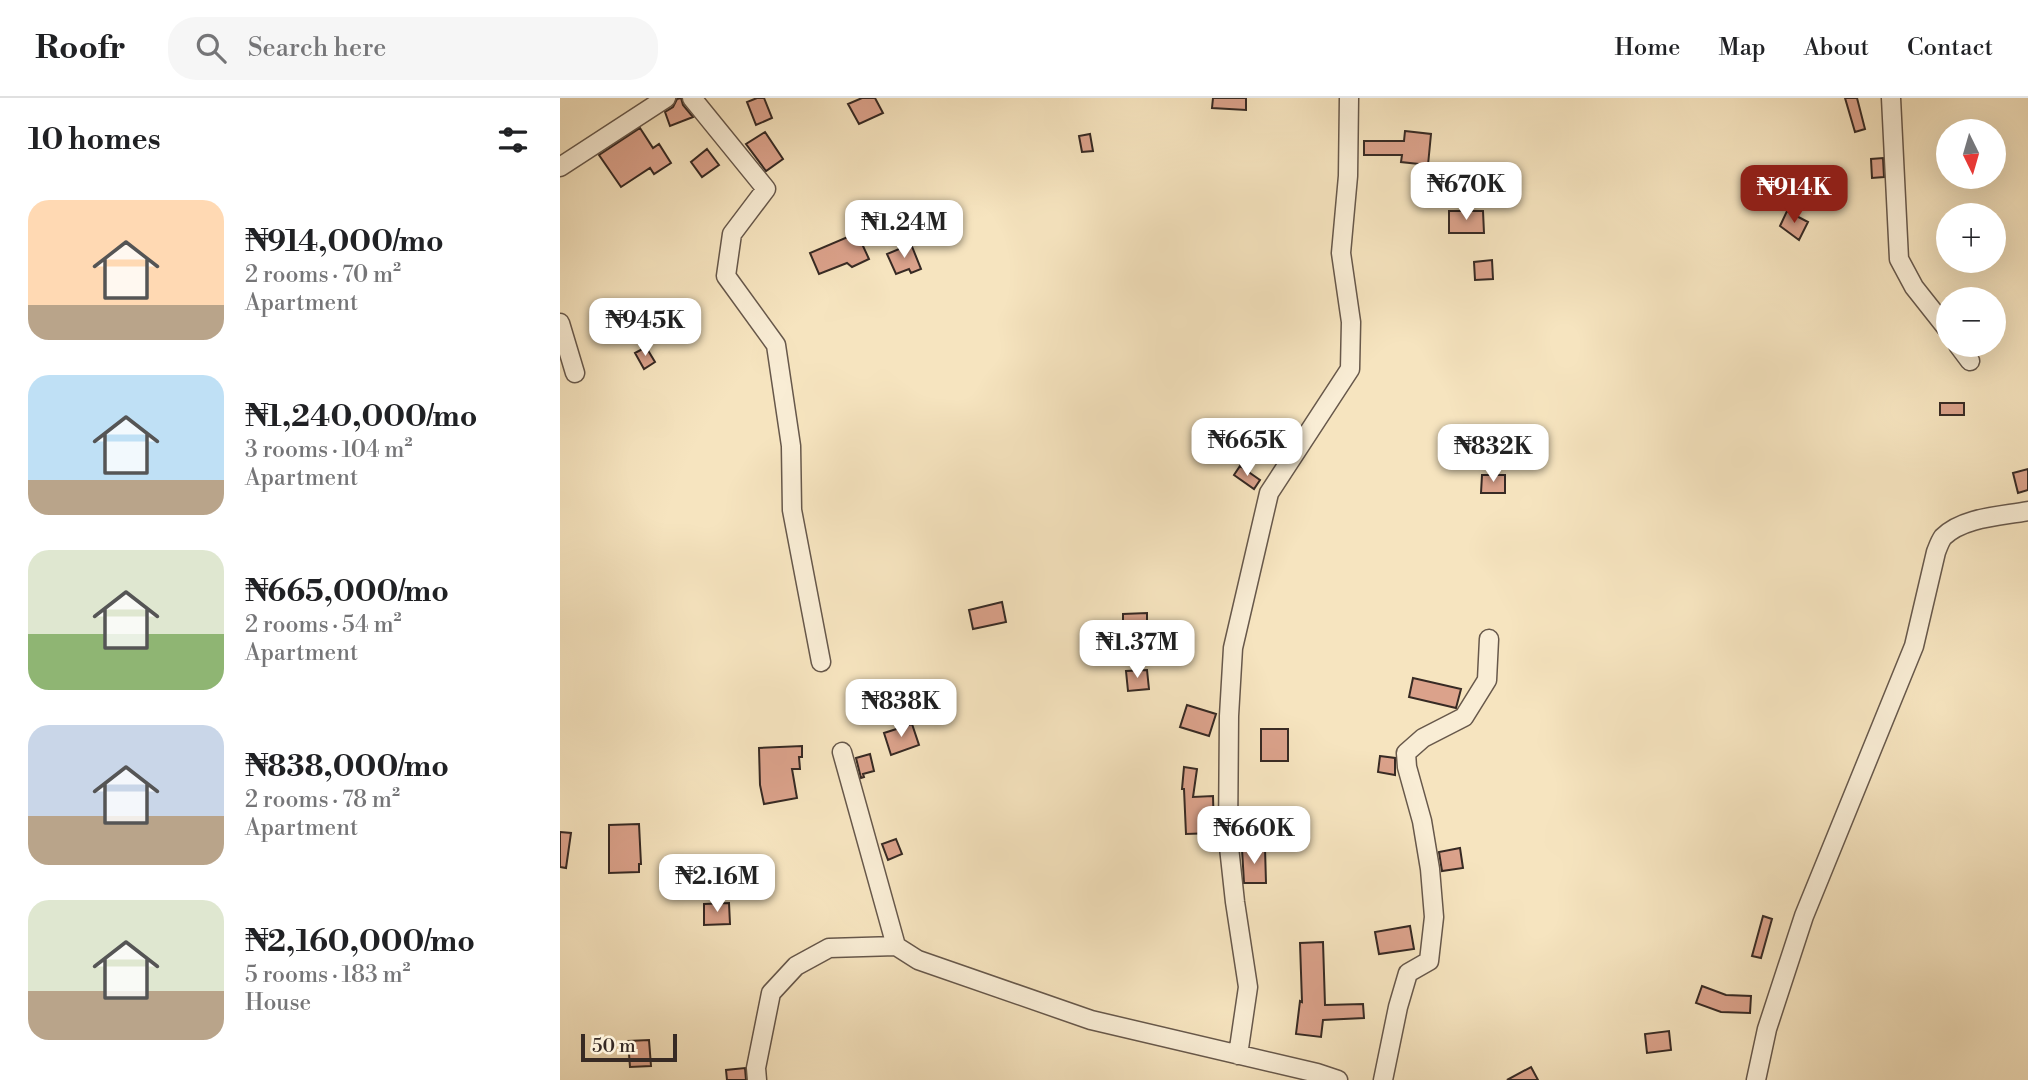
<!DOCTYPE html>
<meta charset="utf-8">
<style>
:root{--surface:#fff;--page:#f6f6f6;--text:#202124;--muted:#757577;--line:#e0e0e0;--accent:#8f2418}
body{margin:0;font-family:"Libre Bodoni",serif;background:var(--page);color:var(--text);height:100vh;display:flex;flex-direction:column;font-size:26px;white-space:nowrap}
*{box-sizing:border-box;margin:0}
p{font-size:23px;color:var(--muted)}
.icon{flex:none;width:38px;height:38px;fill:none;stroke:currentColor;stroke-width:2;stroke-linecap:round;stroke-linejoin:round}
.map{position:relative;flex:1;overflow:hidden}
.sheet{display:flex;flex-direction:column;background:var(--surface);width:560px}
.sheet>*{flex:none}
.needle{width:46px;rotate:175deg}
.tools{position:absolute;left:1376px;top:21px;display:grid;gap:14px}
.tools a{display:grid;place-items:center;width:70px;height:70px;border-radius:50%;background:var(--surface);box-shadow:0 7px 28px #0002;font-size:35px}
.scale{position:absolute;left:21px;bottom:18px;width:96px;box-sizing:border-box;padding-left:7px;border:4px solid #372a24;border-top:0;font-size:19px;line-height:24px;white-space:nowrap;color:#372a24;-webkit-text-stroke:5px #f9edd5;paint-order:stroke}
.price{position:absolute;translate:-50% -60px;padding:0 16px;border-radius:14px;background:#fff;color:#222;font-size:23px;line-height:46px;filter:drop-shadow(0 2px 4px #0008)}
.price::after{content:'';position:absolute;left:50%;top:42px;width:21px;height:16px;margin-left:-10px;background:inherit;clip-path:polygon(0 0,100% 0,50% 100%)}
.price.active{background:var(--accent);color:#fff}
ul{padding:0;list-style:none}
li{display:flex;align-items:center;gap:21px;height:175px;padding:0 28px}
li span{display:grid;place-items:center;flex:none;width:196px;height:140px;border-radius:21px;color:#555}
li>.icon{margin-inline-start:auto}
span .icon{width:84px;height:84px;fill:#fffc;stroke-width:1}
li b{font-size:30px}
h2{display:flex;justify-content:space-between;align-items:center;height:84px;padding:0 28px;font-size:30px}
header{display:flex;align-items:center;gap:42px;box-sizing:border-box;height:98px;padding:0 35px;background:var(--surface);border-bottom:2px solid var(--line)}
header strong{font-size:33px}
nav{display:flex;gap:38px;margin-inline-start:auto;font-size:24px}
.search{width:490px;height:63px;background:var(--page);display:flex;align-items:center;gap:18px;box-sizing:border-box;padding:0 24px;border-radius:28px;color:var(--muted);font-size:26px}
main{display:flex;flex:1;min-height:0}
.map>svg:first-child{display:block}
.building{fill:#dba28b;stroke:#372a24;stroke-width:2}
.lines{fill:none;stroke-linecap:round;stroke-linejoin:round}
.minor-casing{stroke:#67584b;stroke-width:21}
.minor{stroke:#f9edd5;stroke-width:18}
</style>
<header>
<strong>Roofr</strong>
<div class="search"><svg class="icon" aria-label="search" viewBox="0 0 24 24"><circle cx="10" cy="10" r="6"/><path d="M15 15l6 6"/></svg>Search here</div>
<nav><a>Home</a><a>Map</a><a>About</a><a>Contact</a></nav>
</header>
<main>
<section class="sheet">
<h2>10 homes<svg class="icon" aria-label="filters" viewBox="0 0 24 24"><path d="M4 7h16M4 17h16"/><circle cx="9" cy="7" r="2"/><circle cx="15" cy="17" r="2"/></svg></h2>
<ul>
<li><span style="background:linear-gradient(#ffd9b3 75%,#b9a48a 0)"><svg class="icon" aria-label="home" viewBox="0 0 24 24"><path d="M3 11l9-7 9 7M6 9v11h12V9"/></svg></span><div><b>₦914,000/mo</b><p>2 rooms · 70 m²</p><p>Apartment</p></div></li>
<li><span style="background:linear-gradient(#bfe0f5 75%,#b9a48a 0)"><svg class="icon" aria-label="home" viewBox="0 0 24 24"><path d="M3 11l9-7 9 7M6 9v11h12V9"/></svg></span><div><b>₦1,240,000/mo</b><p>3 rooms · 104 m²</p><p>Apartment</p></div></li>
<li><span style="background:linear-gradient(#dfe7d0 60%,#8fb573 0)"><svg class="icon" aria-label="home" viewBox="0 0 24 24"><path d="M3 11l9-7 9 7M6 9v11h12V9"/></svg></span><div><b>₦665,000/mo</b><p>2 rooms · 54 m²</p><p>Apartment</p></div></li>
<li><span style="background:linear-gradient(#c9d6e8 65%,#b9a48a 0)"><svg class="icon" aria-label="home" viewBox="0 0 24 24"><path d="M3 11l9-7 9 7M6 9v11h12V9"/></svg></span><div><b>₦838,000/mo</b><p>2 rooms · 78 m²</p><p>Apartment</p></div></li>
<li><span style="background:linear-gradient(#dfe7d0 65%,#b9a48a 0)"><svg class="icon" aria-label="home" viewBox="0 0 24 24"><path d="M3 11l9-7 9 7M6 9v11h12V9"/></svg></span><div><b>₦2,160,000/mo</b><p>5 rooms · 183 m²</p><p>House</p></div></li>
</ul>
</section>
<div class="map">
<svg width="1468" height="982" viewBox="0 0 1468 982">
<rect width="100%" height="100%" fill="#f6e4bf"/>
<filter id="stains"><feTurbulence type="fractalNoise" baseFrequency=".00286" numOctaves="4"/><feColorMatrix values="0 0 0 0 .2 0 0 0 0 .09 0 0 0 0 .02 0 0 0 .5 -.17"/></filter>
<radialGradient id="worn" r=".72"><stop offset=".6" stop-color="#630" stop-opacity="0"/><stop offset="1" stop-color="#630" stop-opacity=".3"/></radialGradient>
<!-- building -->
<path class="building" d="M121 0 123 7 133 19 110 28 105 14 113 9 117 1Z
M197 0H204L212 20 196 27 187 4Z
M302 0H315L323 15 299 26 288 6Z
M653 0H686V12L652 10Z
M1285 0H1297L1305 31 1295 34Z
M80 30 93 50 99 46 111 65 94 76 90 70 61 89 39 57Z
M845 33 871 36 868 67 841 64 842 57H804V43H844Z
M205 34 223 61 206 73 186 46Z
M530 36 533 53 522 54 519 38Z
M147 51 159 67 142 79 131 64Z
M1323 60 1324 79 1312 80 1311 61Z
M889 113H923L924 135H889Z
M1227 113 1248 124 1239 142 1220 128Z
M297 135 309 161 292 169 287 165 259 176 250 155Z
M351 146 361 171 351 175 349 171 336 176 327 156Z
M932 162 933 181 915 182 914 164Z
M52 203 68 236 51 244 35 211Z
M86 249 95 264 84 271 75 255Z
M1380 305H1404V317H1380Z
M680 368 700 382 694 391 674 377Z
M1468 371V392L1458 395 1453 375Z
M922 377H945V395H921Z
M442 504 446 524 413 531 409 512Z
M587 515V537L563 538V516Z
M587 572 589 591 568 593 566 573Z
M853 580 901 591 896 610 849 599Z
M627 607 656 616 649 638 620 629Z
M352 626 359 647 331 657 324 635Z
M701 631H728V663H701Z
M242 648V659H239L240 671H232L237 700 204 706 200 687 199 650Z
M310 656 314 673 303 676 304 679 301 680 296 660Z
M820 658 835 660V677L818 674Z
M624 669 637 671 633 699 653 698 654 735 626 736 624 691H622Z
M79 726 81 766H79V774L49 775V727Z
M0 734 11 735 6 770 0 769Z
M336 741 342 756 328 762 322 746Z
M705 750 706 785H684L682 751Z
M900 750 903 770 882 773 879 754Z
M169 805 170 826 144 827V806Z
M1203 818 1212 821 1201 860 1192 858Z
M850 828 854 851 819 856 815 834Z
M763 844 765 907 803 906 804 920 763 922 761 939 736 936 740 903 742 904 740 845Z
M1142 888 1166 897 1191 898 1190 915 1161 914 1136 905Z
M1109 933 1111 952 1087 955 1085 936Z
M89 942 91 968 70 969 68 943Z
M971 969 978 982H947Z
M185 970 186 982H167L166 972Z"/>
<g class="lines">
<defs>
<path id="minor" d="M132 0 206 91 172 136 166 178 216 247 231 348 232 412 261 564
M1331 0 1339 161 1354 189 1388 232
M0 69 106 0
M0 225 15 275
M1398 247 1410 263
M282 654 336 848
M678 957 688 889 675 804 668 740 669 618 673 550 709 395 790 271 791 224 781 155 788 78 789 0
M197 982 196 970 211 895 236 868 269 850 336 848 358 862 531 922 757 975 778 982
M823 982 838 909 848 875 869 863 874 819 870 771 862 723 847 669 846 655 863 640 904 619 927 582 929 541
M1196 982 1207 931 1244 818 1354 548 1376 454C1378 449 1380 443 1383 439 1403 419 1442 418 1468 413"/>
</defs>
<!-- minor casing -->
<use href="#minor" class="minor-casing"/>
<!-- minor -->
<use href="#minor" class="minor"/>
</g>
<rect width="100%" height="100%" filter="url(#stains)"/>
<rect width="100%" height="100%" fill="url(#worn)"/>
</svg>
<div class="tools">
<a><svg class="needle" viewBox="-14 -14 28 28"><path d="M0-13l5 13h-10z" fill="#e53935"/><path d="M0 13l5-13h-10z" fill="#757577"/></svg></a>
<a>+</a>
<a>−</a>
</div>
<div class="scale">50 m</div>
<b class="price" style="left:906px;top:124px">₦670K</b>
<b class="price active" style="left:1234px;top:127px">₦914K</b>
<b class="price" style="left:344px;top:162px">₦1.24M</b>
<b class="price" style="left:85px;top:260px">₦945K</b>
<b class="price" style="left:687px;top:380px">₦665K</b>
<b class="price" style="left:933px;top:386px">₦832K</b>
<b class="price" style="left:577px;top:582px">₦1.37M</b>
<b class="price" style="left:341px;top:641px">₦838K</b>
<b class="price" style="left:694px;top:768px">₦660K</b>
<b class="price" style="left:157px;top:816px">₦2.16M</b>
</div>
</main>
